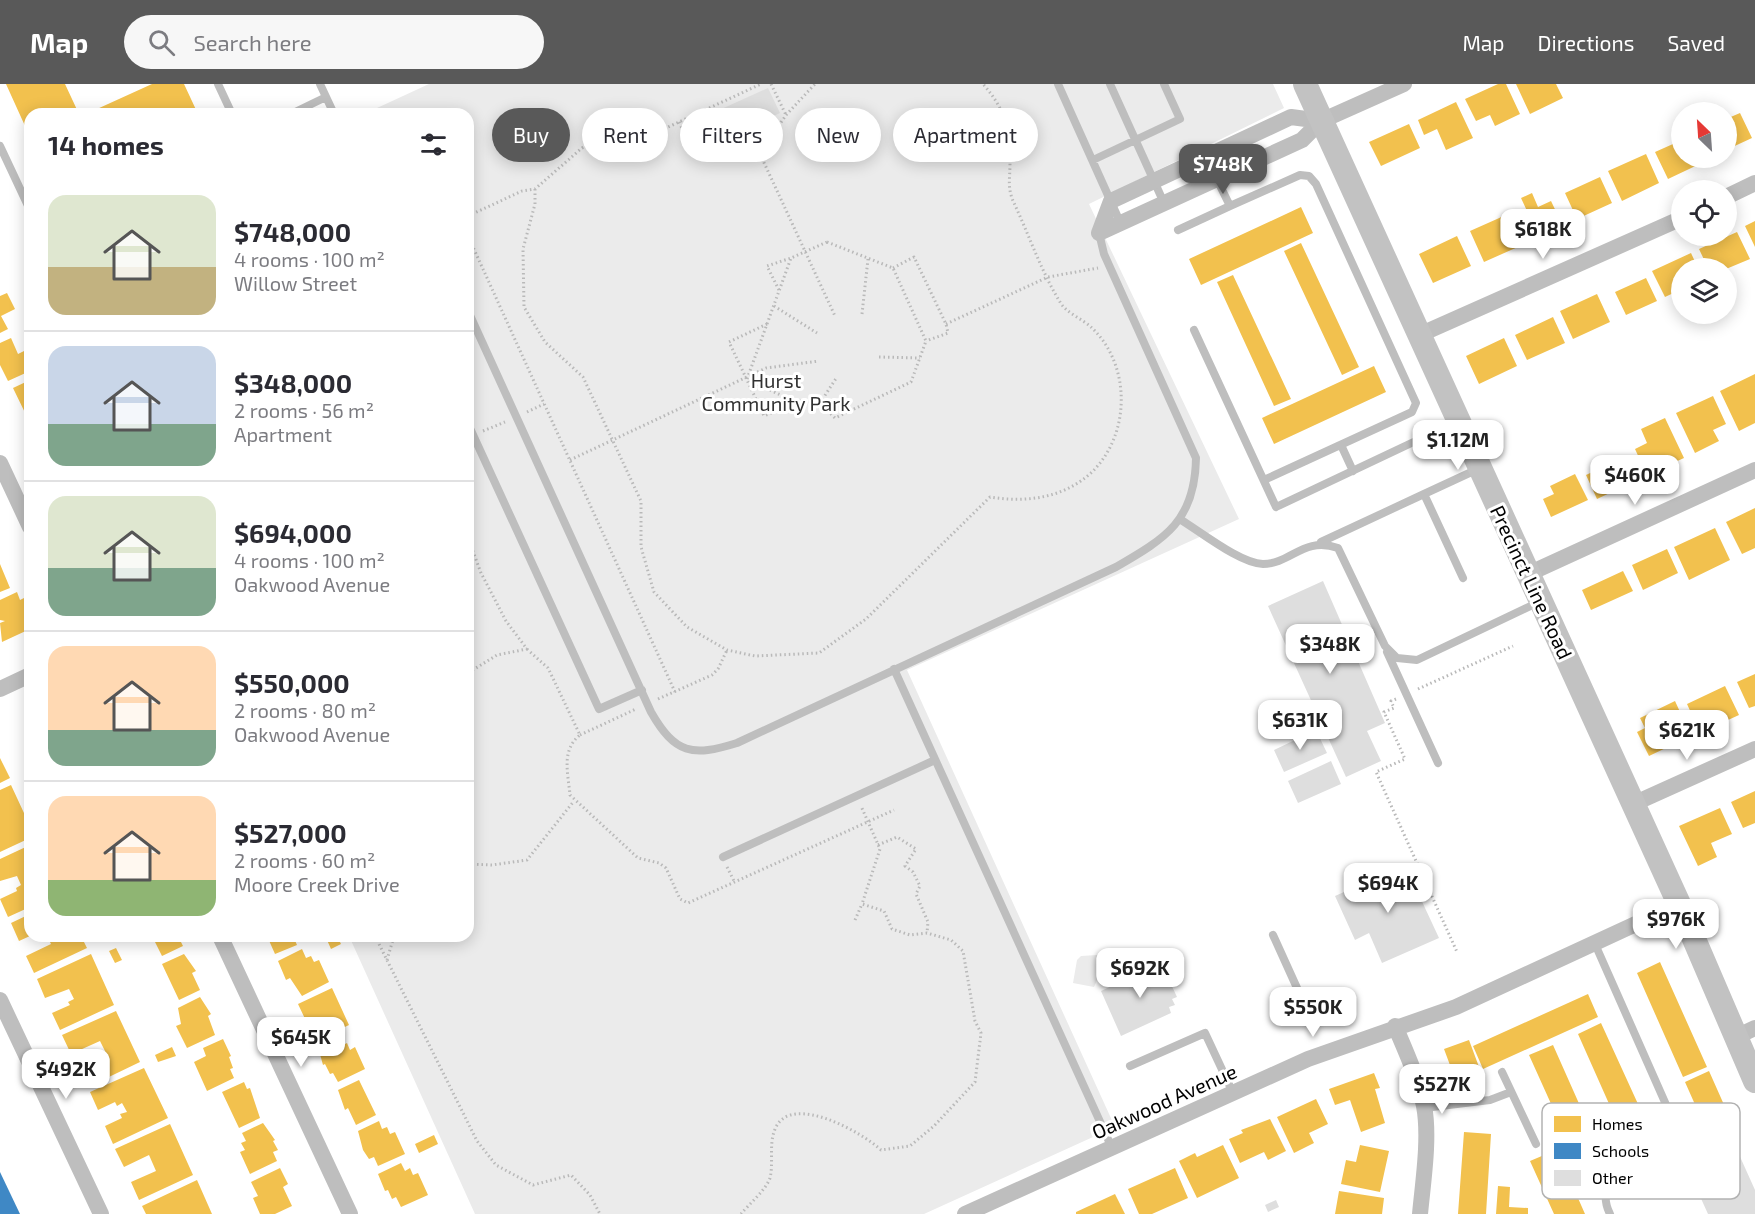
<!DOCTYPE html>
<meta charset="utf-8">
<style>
:root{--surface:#fff;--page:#f7f7f7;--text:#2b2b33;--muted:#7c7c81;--line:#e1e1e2;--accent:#595959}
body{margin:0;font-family:"Exo 2",sans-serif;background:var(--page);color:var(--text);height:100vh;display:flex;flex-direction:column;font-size:22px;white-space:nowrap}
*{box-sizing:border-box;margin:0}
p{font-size:20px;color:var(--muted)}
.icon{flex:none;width:33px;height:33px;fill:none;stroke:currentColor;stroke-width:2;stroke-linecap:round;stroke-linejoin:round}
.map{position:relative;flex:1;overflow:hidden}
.drawer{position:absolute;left:24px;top:24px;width:450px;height:834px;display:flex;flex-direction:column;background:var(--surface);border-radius:18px;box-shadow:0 3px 15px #0003}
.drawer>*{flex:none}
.hud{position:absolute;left:492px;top:24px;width:570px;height:54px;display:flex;gap:12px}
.needle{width:39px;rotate:335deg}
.buttons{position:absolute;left:1671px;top:18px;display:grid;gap:12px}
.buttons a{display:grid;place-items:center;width:66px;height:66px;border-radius:50%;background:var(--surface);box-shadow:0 3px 15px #0003;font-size:30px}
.price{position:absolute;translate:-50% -51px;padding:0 14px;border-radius:12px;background:#fff;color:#222;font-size:20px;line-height:39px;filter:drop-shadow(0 2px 3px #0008)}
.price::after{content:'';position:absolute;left:50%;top:36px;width:18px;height:14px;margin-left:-9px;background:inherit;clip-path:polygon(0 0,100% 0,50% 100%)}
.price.current{background:var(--accent);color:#fff}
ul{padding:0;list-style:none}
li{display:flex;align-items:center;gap:18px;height:150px;padding:0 24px}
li+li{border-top:2px solid var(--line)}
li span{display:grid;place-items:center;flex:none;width:168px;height:120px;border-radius:18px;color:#555}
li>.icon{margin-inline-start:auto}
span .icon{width:72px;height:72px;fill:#fffc;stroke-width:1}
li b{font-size:26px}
h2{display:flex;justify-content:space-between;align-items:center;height:72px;padding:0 24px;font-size:26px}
.pill{padding:0 21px;border-radius:27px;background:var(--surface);box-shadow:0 3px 15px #0003;font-size:21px;line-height:54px}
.pill.current{background:var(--accent);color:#fff}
header{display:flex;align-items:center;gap:36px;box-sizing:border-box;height:84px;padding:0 30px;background:var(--accent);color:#fff}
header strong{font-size:28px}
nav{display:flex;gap:33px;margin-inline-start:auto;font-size:21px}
.search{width:420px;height:54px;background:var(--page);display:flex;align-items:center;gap:15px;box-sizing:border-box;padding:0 21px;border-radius:33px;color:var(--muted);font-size:22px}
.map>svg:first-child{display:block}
.green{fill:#ebebeb}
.homes{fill:#f2c14e}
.schools{fill:#3f88c5}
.building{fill:#dedede}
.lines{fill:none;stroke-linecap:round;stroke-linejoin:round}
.path{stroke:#b9b9b9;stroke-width:3;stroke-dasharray:1.5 3;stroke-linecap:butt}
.lane{stroke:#bebebe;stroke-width:8}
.street{stroke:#bebebe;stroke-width:16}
.secondary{stroke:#c2c2c2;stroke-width:24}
.labels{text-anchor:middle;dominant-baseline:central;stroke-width:6;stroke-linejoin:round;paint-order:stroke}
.park-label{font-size:20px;fill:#313131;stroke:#fff}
.street-label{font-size:20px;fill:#000;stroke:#fff}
.key{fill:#fff;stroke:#b2b2b2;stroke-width:1.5}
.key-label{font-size:16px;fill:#000}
</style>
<header>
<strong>Map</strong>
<div class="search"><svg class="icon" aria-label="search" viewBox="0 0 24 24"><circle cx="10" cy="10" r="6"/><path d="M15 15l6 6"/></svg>Search here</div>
<nav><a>Map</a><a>Directions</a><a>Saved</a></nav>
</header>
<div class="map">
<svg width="1755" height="1130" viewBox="0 0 1755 1130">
<rect width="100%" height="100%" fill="#fff"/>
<!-- green -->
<path class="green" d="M429 0H1273L1284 24 1089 120 1239 435 907 586 1115 1043 924 1130H475L349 852H468V30H364Z
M1097 871 1105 878 1102 892 1098 894 1094 903 1073 899 1077 876 1081 872Z"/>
<!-- homes -->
<path class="homes" d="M6 0H65L79 30H30V53Z
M152 0H184L198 30H86Z
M1498 0H1506L1520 30 1495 42 1490 31 1476 37 1465 15Z
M1516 0H1556L1563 14 1530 30Z
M1456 18 1473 54 1446 66 1437 45 1424 51 1418 36Z
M1740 29 1752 54 1726 66V35Z
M1409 40 1420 64 1381 82 1369 58Z
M1682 56V74H1704L1706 77 1668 95 1655 68Z
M1646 70 1659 99 1622 117 1608 87Z
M1600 93 1612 119 1577 135 1565 109Z
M1532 109 1538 123 1551 117 1563 142 1529 157 1517 132 1527 127 1521 114Z
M1301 123 1313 149 1201 201 1189 175Z
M1506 131 1520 162 1484 178 1470 147Z
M1755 137V163L1745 142Z
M1737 148 1750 175 1726 185 1708 184 1699 165Z
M1457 152 1471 182 1433 199 1419 170Z
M1301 159 1359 283 1342 291 1284 167Z
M1691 169 1698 184H1682V205L1665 213 1652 187Z
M1233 191 1291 315 1274 322 1217 198Z
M1646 194 1657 217 1626 231 1615 208Z
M7 209 15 225 1 232 8 245 0 249V212Z
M1597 210 1610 238 1573 255 1560 227Z
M1553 233 1565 259 1527 276 1515 251Z
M11 254 18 270 28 265 30 287 8 297 0 281V259Z
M1504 254 1517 282 1479 300 1466 272Z
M1374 282 1386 308 1274 360 1262 334Z
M1755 290V339L1739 347 1720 307Z
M30 296V339L13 304Z
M1713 312 1726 340 1713 346 1719 357 1695 369 1676 329Z
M1665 334 1684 374 1647 391 1635 365 1647 359 1641 345Z
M1622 374 1633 398 1597 415 1586 391Z
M1575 390 1588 416 1551 433 1543 415 1554 410 1550 402Z
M1755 424V464L1742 470 1726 438Z
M1715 444 1730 476 1689 496 1674 463Z
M1667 465 1678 489 1643 506 1632 481Z
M0 480 10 504 0 508Z
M1623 487 1633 507 1591 526 1582 506Z
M17 508 20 516 24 514 30 527 27 529 30 545 2 558 0 539 5 537 0 536V516Z
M1755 590V622L1749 624 1737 598Z
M1725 602 1739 631 1715 642 1713 637 1698 644 1687 620Z
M1675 617 1691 652 1649 672 1637 648 1645 644 1640 634Z
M0 674 10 694 0 699Z
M11 701 30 742V754L0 768V706Z
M1755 707V739L1743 744 1731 718Z
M1720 724 1732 750 1711 759 1717 773 1698 782 1679 742Z
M30 761V823L8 833 0 815 17 807 16 804 21 801 17 792 0 797V775Z
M30 830V852L19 857 11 839Z
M47 852H81L87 864 34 889 26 872 51 860Z
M152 852H178L183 862 162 872Z
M267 852H293L297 861 275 870Z
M337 852 341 860 331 865 327 856Z
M116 864 122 876 115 879 109 867Z
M302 865 306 874 311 872 314 878 319 876 329 898 302 912 290 894 286 896 278 877Z
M91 870 114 921 60 946 52 929 70 921 68 918 74 915 69 905 45 914 37 895Z
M184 870 196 887 192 889 200 906 179 916 162 880Z
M1660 878 1707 983 1683 993 1637 889Z
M332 904 349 941 322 954 318 946 314 948 309 937 307 939 298 920Z
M1588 910 1598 933 1483 985 1473 962Z
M200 913 211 930 208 932 215 951 187 964 176 942 181 940 178 924Z
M116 927 140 978 86 1004 78 985 107 971 100 957 71 970 62 951Z
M1601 939 1638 1020 1614 1031 1578 950Z
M339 953 343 961 347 959 350 966 355 963 365 985 338 998 333 989 330 990 325 980 323 981 318 963Z
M223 955 231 972 229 973 233 984 230 985 234 994 207 1007 194 978 206 972 203 964Z
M1469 956 1485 999 1460 1008 1444 965Z
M1553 961 1589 1042 1566 1053 1529 971Z
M172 963 176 972 158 978 155 971Z
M144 984 168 1034 113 1060 105 1042 122 1034 120 1030 127 1028 122 1019 117 1022 115 1018 98 1026 90 1008Z
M1709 987 1733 1041 1709 1052 1685 998Z
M1374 989 1380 1004 1375 1005 1385 1039 1361 1048 1350 1016 1335 1021 1329 1005Z
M359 996 376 1031 356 1041 348 1024 345 1026 338 1006Z
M244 998 247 1005 250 1004 260 1034 239 1044 222 1008Z
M1316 1015 1328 1040 1309 1049 1314 1059 1294 1069 1277 1033Z
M1270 1035 1286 1067 1268 1076 1264 1068 1240 1079 1229 1055 1243 1049 1241 1046Z
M379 1037 382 1045 387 1043 390 1050 395 1048 405 1070 378 1082 374 1073 369 1075 363 1066 358 1047Z
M263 1039 275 1056 273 1057 278 1066 273 1068 277 1077 250 1090 240 1068 245 1066 241 1059 246 1057 242 1049Z
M170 1040 193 1091 139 1116 131 1098 156 1087 149 1071 124 1083 115 1065Z
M1464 1048 1491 1050 1486 1130H1458Z
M434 1051 438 1060 419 1069 415 1060Z
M1223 1061 1239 1094 1197 1114 1179 1077 1195 1069 1197 1073Z
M1360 1061 1389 1067 1380 1108 1341 1100 1346 1076 1356 1078Z
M1556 1066 1574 1105 1585 1130H1554L1530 1077Z
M401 1079 405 1087 410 1084 413 1091 418 1089 428 1111 401 1123 396 1113 392 1115 388 1106 385 1107 378 1090Z
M280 1084 288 1100 283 1103 292 1122 275 1130H260L253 1114 258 1112 251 1098Z
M1175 1084 1188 1114 1152 1130H1139L1128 1105Z
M197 1096 212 1130H146L142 1122Z
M1498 1102 1510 1103 1509 1123 1528 1124V1130H1496Z
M1339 1107 1384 1114 1382 1130H1335Z
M1115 1110 1125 1130H1076V1128Z"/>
<!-- schools -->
<path class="schools" d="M0 1088 20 1130H0Z"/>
<!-- building -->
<path class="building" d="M768 4 780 29 718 57 706 32Z
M1323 497 1385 639 1367 647 1381 677 1346 693 1268 522Z
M1316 646 1327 669 1284 688 1274 666Z
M1331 677 1341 700 1298 719 1288 697Z
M1405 781 1439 854 1382 879 1369 849 1355 856 1335 812Z
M1161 879 1177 913 1172 915 1175 921 1169 923 1171 929 1121 952 1101 907Z
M1737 1066 1755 1106V1130H1708L1689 1088Z
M1276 1116 1279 1123 1268 1128 1265 1121Z"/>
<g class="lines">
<!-- path -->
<path class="path" d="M771 0 786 31
M401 30H407
M679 38 691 63 760 70 786 31 815 0
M760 70 835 232
M535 105V120L523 165 524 223 545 258 583 293 641 417V463L654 508 687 543 727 566 755 572 819 569 866 535 990 413C1027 419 1064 414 1092 388 1131 350 1131 281 1092 244 1083 235 1066 229 1060 218 1041 187 1029 151 1014 119 1007 104 1010 95 1010 79 1011 46 1005 25 983 0
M468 132 522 107 535 105 582 64 624 47 666 44 761 0
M468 152 675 608
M827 158 893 184 926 257 911 298 835 334 820 319 791 316 747 295 791 174Z
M893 184 914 173 946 240 948 249 926 257
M779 206 767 182 791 174
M774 222 817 249
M862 230 868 175
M767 240 729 258 764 332 800 317
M946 240 1048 193 1098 184
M879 273 920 274
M820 319 837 293
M527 328 544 320
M483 347 505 338
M570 376 766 284 819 277
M468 454 481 489 506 537 527 565 497 571 468 589
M527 565 548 584 580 651C561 666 568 689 570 711L638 774 659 779 666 784 680 815 688 819 894 726
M1418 605 1513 562
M658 615 712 591 718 585 727 566
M1396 615 1391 617 1394 624 1384 628 1405 675 1376 688 1457 868
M580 651 636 625
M878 761 897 753 916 765 905 782 913 788 920 802 916 810 928 838 927 849
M468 780 492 781 527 776 574 717
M727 783 734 797
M855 836 862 820
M375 852 477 1057 496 1081 533 1101 571 1091 590 1111 600 1130
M387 876 394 852
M741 1130C749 1120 766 1106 770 1094 774 1078 768 1059 776 1043 793 1009 863 1049 881 1066L910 1062 934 1042 975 998 981 949 975 937 963 867 951 856 927 849 910 851 892 845 884 827 862 820 880 765 861 722"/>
<!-- lane -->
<path class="lane" d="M218 0 232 30
M320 0 334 30
M1058 0 1120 138
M1110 0 1164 119
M291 30 326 13
M0 62 30 126
M1093 76 1180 35 1164 0
M1230 122 1300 91 1309 92 1316 100 1416 319 1412 328 1264 396
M1178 146 1230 122 1206 73
M468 227 651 628C675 670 692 673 737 659L1116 483C1166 454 1195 437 1196 374L1104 170 1099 149
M1194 246 1276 423 1458 337
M468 340 599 625 642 606
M1341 361 1353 387
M1424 410 1478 385
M1181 436C1201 448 1241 480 1263 480 1291 480 1303 452 1338 464L1385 562 1397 574 1417 576 1539 518
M1321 458 1424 410 1463 494
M1387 568 1438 679
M894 585 1112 1064
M723 773 935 676
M1273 851 1302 915 1315 918 1329 930
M1595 860 1683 1059 1612 1093C1605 1105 1603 1116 1610 1130
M1130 982 1205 949 1233 1009
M1502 988 1536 1060
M1424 1024 1490 1016 1511 1008"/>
<!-- street -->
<path class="street" d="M1726 113 1755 99
M1099 149 1302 56 1321 37 1404 0
M1099 149 1111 117 1291 33 1321 37
M1419 251 1682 134
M0 379 30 443
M1528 490 1755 386
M0 605 30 591
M1633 720 1755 665
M220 852 350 1130
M0 916 101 1130
M1395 942C1406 968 1418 994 1424 1022 1430 1053 1423 1098 1420 1130
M1736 953 1755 944
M965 1130 1308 975 1456 923 1679 820"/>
<!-- secondary -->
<path class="secondary" d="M1305 0 1679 820 1755 997"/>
</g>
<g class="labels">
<!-- park labels -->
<g class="park-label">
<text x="776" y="296">Hurst<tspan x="776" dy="23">Community Park</tspan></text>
</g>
<!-- street labels -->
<g class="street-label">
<text transform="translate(1532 498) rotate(65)">Precinct Line Road</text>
<text transform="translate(1164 1017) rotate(-24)">Oakwood Avenue</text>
</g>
</g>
<!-- legend -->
<rect x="1542" y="1019" width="198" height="96" rx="9" class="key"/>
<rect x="1554" y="1032" width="27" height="16" fill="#f2c14e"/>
<rect x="1554" y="1059" width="27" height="16" fill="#3f88c5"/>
<rect x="1554" y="1086" width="27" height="16" fill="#dedede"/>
<g class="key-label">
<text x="1592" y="1046">Homes</text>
<text x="1592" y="1073">Schools</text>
<text x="1592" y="1100">Other</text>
</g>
</svg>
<div class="buttons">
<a><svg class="needle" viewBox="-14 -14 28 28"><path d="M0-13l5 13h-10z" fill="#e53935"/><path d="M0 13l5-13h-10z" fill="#7c7c81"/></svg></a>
<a><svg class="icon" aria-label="locate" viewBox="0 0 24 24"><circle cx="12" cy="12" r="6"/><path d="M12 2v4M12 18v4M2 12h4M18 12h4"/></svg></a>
<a><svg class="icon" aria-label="layers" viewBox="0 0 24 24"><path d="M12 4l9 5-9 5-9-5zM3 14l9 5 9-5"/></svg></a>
</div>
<b class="price current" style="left:1223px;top:111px">$748K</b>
<b class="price" style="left:1543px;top:176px">$618K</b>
<b class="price" style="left:1458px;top:387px">$1.12M</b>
<b class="price" style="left:1635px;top:422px">$460K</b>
<b class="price" style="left:1330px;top:591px">$348K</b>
<b class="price" style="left:1300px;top:667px">$631K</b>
<b class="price" style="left:1687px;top:677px">$621K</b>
<b class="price" style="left:1388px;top:830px">$694K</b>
<b class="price" style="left:1676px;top:866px">$976K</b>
<b class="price" style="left:1140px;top:915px">$692K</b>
<b class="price" style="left:1313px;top:954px">$550K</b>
<b class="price" style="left:301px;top:984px">$645K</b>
<b class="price" style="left:66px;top:1016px">$492K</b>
<b class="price" style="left:1442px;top:1031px">$527K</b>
<div class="hud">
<a class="pill current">Buy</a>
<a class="pill">Rent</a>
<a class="pill">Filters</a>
<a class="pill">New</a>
<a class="pill">Apartment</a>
</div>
<section class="drawer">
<h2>14 homes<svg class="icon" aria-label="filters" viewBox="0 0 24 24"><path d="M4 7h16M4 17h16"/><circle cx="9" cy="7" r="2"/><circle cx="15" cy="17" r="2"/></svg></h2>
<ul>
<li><span style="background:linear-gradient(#dfe7d0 60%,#c2b280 0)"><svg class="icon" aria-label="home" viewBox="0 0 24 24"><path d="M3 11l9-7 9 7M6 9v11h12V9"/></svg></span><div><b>$748,000</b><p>4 rooms · 100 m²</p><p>Willow Street</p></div></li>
<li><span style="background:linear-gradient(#c9d6e8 65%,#7fa58c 0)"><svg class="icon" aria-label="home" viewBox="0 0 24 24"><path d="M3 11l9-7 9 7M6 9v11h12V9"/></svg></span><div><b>$348,000</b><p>2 rooms · 56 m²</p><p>Apartment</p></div></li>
<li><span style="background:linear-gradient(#dfe7d0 60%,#7fa58c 0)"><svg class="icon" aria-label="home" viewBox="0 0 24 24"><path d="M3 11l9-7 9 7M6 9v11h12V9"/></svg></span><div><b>$694,000</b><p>4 rooms · 100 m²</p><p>Oakwood Avenue</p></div></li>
<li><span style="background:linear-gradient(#ffd9b3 70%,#7fa58c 0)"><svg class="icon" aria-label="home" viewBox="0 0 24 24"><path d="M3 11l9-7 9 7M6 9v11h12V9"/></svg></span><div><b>$550,000</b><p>2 rooms · 80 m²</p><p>Oakwood Avenue</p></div></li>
<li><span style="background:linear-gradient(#ffd9b3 70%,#8fb573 0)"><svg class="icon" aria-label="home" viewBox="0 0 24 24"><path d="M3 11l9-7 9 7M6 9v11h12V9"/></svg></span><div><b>$527,000</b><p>2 rooms · 60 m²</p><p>Moore Creek Drive</p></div></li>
</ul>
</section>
</div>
